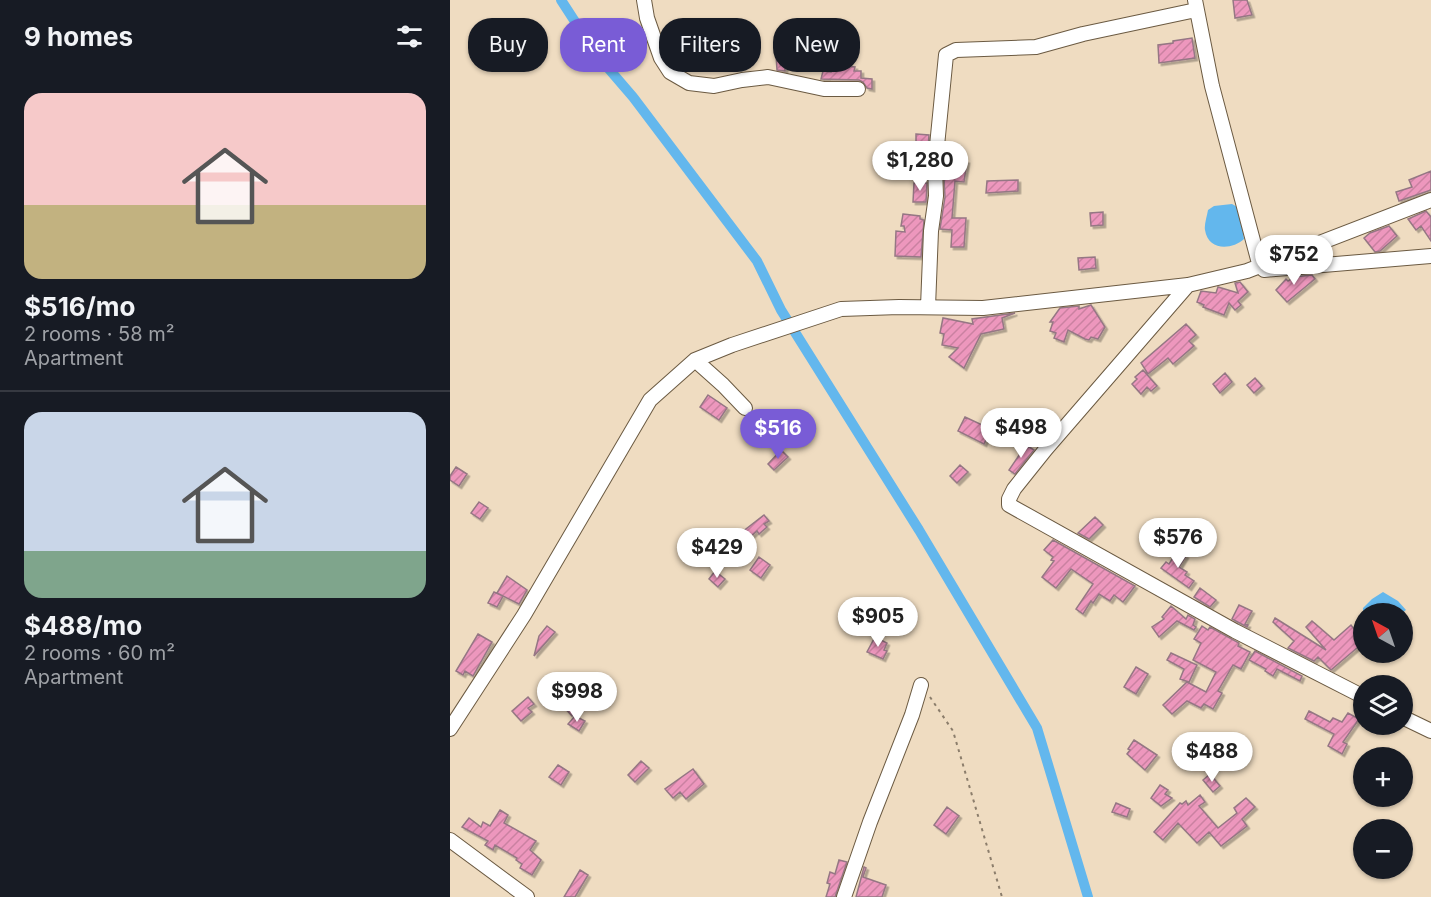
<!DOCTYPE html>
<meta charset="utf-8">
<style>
:root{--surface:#171b24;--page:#242831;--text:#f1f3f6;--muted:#9ea1a6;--line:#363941;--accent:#795cd6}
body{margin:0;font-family:Inter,sans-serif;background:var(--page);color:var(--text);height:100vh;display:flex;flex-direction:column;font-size:22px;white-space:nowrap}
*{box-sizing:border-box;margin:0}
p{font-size:20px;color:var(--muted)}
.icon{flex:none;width:33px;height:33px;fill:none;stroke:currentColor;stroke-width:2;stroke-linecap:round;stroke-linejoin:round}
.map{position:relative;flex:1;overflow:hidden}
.side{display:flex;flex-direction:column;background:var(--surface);width:450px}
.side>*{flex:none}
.banner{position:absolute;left:18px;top:18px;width:570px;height:54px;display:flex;gap:12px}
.needle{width:39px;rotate:320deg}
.tools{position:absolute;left:903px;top:603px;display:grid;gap:12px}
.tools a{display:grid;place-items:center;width:60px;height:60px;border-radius:50%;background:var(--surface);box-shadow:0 2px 4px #0004;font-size:30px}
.price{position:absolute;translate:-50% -51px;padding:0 14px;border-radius:21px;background:#fff;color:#222;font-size:20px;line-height:39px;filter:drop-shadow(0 2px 3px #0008)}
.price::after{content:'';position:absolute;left:50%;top:36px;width:18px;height:14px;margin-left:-9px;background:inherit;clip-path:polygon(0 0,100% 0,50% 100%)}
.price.active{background:var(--accent);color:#fff}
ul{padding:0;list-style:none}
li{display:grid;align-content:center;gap:12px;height:318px;padding:0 24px}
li+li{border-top:2px solid var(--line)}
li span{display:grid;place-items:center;height:186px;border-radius:18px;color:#555}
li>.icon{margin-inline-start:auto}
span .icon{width:108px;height:108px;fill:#fffc;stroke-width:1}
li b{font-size:26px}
h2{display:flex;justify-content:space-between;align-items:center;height:72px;padding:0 24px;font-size:26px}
.pill{padding:0 21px;border-radius:24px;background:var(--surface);box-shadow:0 2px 4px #0004;font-size:21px;line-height:54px}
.pill.active{background:var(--accent);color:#fff}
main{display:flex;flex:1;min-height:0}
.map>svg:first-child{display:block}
.water{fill:#63b7ed}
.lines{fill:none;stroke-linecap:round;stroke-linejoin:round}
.canal{stroke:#63b7ed;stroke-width:10}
.building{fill:url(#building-hatch);stroke:#957784;stroke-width:1.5;filter:url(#shadow)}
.minor-casing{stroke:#6b5a42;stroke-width:16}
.path{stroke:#8b7d6b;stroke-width:2;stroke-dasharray:3 4.5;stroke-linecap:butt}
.minor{stroke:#fff;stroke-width:14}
</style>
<main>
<section class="side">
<h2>9 homes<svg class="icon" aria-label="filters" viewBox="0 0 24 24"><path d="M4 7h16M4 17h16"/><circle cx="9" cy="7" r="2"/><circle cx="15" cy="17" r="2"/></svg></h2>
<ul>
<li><span style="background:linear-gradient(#f6c9c9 60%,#c2b280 0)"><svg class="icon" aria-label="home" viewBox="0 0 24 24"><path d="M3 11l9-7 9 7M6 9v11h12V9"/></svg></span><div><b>$516/mo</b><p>2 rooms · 58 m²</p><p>Apartment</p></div></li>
<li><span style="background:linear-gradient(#c9d6e8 75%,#7fa58c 0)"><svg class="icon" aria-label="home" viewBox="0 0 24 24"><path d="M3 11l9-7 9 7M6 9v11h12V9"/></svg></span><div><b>$488/mo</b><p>2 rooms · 60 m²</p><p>Apartment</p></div></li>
</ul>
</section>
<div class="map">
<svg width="981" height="897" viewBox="0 0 981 897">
<defs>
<pattern id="building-hatch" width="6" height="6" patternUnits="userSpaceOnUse" patternTransform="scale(1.5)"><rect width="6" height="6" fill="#ed97bd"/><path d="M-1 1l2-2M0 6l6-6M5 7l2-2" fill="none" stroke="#ca81a1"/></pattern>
<filter id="shadow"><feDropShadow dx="2.5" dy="2.5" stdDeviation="0" flood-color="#0004"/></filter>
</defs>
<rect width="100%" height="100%" fill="#efdcc1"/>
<!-- water -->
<path class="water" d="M782 204 789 208 794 239C782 250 758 251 755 230 754 225 757 216 758 210L764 206Z
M933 592 948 601 956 610 952 613 914 614 913 617V608L922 599Z"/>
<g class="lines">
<!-- canal -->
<path class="canal" d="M111 0 146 54 183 97 307 261 331 310 469 530 587 728 638 897"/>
</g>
<!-- building -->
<path class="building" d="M783 0H797L802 15 785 18Z
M742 38 745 58 709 63 708 45 723 43V41Z
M339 53 340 61 335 62V71L327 70 326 55Z
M381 65 405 67 404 71H411V78L422 79V89L417 88 413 82 409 80 371 79 373 71 381 72Z
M466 134 479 135 478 148H466Z
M508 160 517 161 514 182 505 181 502 218H516L514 247H501L502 230 490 229 495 197 494 178H505Z
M981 171V190L949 201 946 192 962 187 959 180Z
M568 180V191L536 193 537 181Z
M464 183H477L476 202H463Z
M976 211 981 217V241L971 226 966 230 958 219Z
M653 212V225L641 226 640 213Z
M453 214 470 216V219L474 220 471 257 445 256 446 231 455 232 454 226H451Z
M939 226 947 236 930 251 925 252 914 238 920 233Z
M645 257 646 268 629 270 628 258Z
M862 275 865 279 837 302 826 290 836 279 838 281 844 277Z
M790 282 798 292 788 301 791 305 785 310 779 303 774 315 753 307 754 305 747 302 751 291 766 293 768 287 788 293 785 283Z
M641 305 655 327 648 339 641 337 639 340 635 339 618 330 614 342 604 338 606 333 600 331 603 322H600L610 308 629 306V309Z
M565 313 552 318 554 329 531 334 514 368 499 357 508 348 492 345 494 334 490 333 493 318 523 324 522 319Z
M736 324 746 335 739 341 744 346 723 364 718 358 698 374 691 363Z
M693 370 707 386 701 391 697 387 691 394 682 384 687 379 685 377Z
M775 373 782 382 770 393 763 384Z
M805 378 812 386 804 393 797 385Z
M258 395 277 408 269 420 250 407Z
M515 417 541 429 534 444 508 431Z
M576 445 584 450 565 474 559 470Z
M331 450 338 457 324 470 318 464Z
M510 465 518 472 507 483 500 476Z
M6 467 17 474 9 486 0 480V476Z
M29 502 38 508 30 519 21 513Z
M314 515 319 521 314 524 317 527 309 534 307 531 298 539 292 532Z
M645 517 653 525 639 539 628 533Z
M603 540 685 586 673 602 664 595 660 601 649 594 643 603 641 601 633 614 626 609 643 584 621 569 606 588 592 577 604 561 601 560 603 557 594 550Z
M728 550 736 556 729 567 737 572 735 575 744 581 739 588 711 568 716 562 719 564Z
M309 557 320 565 311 578 300 570Z
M265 571 275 579 268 587 259 579Z
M57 576 77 590 69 604 47 593Z
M750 588 766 600 760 607 744 597Z
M44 592 53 596 47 607 38 603Z
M789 605 802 611 795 624 798 625 797 627 782 619Z
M721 606 736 619 738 615 745 619 743 625 746 627 744 630 727 621 709 637 702 627 714 619 712 617Z
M825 618 876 650 856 627 862 621 884 640 901 625 914 642 881 670 868 657 864 661 838 648 844 641 823 622Z
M97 626 105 632 84 656 89 636Z
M752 626 758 630 760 627 789 643 788 646 800 652 791 669 783 665 768 691 772 693 763 709 754 704 751 708 737 701 722 714 713 705 737 682 756 692 766 672 743 660 751 643 744 639Z
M28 634 42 642 23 676 15 671 13 675 6 671Z
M425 637 437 643 434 650 437 651 433 659 417 652Z
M805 651 852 676 850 681 827 669 823 676 815 671 816 669 799 660Z
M721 653 747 665 739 682 730 679 734 669 717 660Z
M686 667 698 674 686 694 674 687Z
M78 697 84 704 78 708 82 712 71 721 62 711Z
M121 699 130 709 122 716 113 706Z
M859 711 880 722 883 718 892 722 898 713 909 719 893 742 897 744 892 754 878 746 884 734 855 719Z
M125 716 135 721 129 731 118 724Z
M684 740 707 755 695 770 677 754 680 750 678 749Z
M191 761 199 768 185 782 178 775Z
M108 765 119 772 111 785 99 777Z
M243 769 254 784 236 799 230 792 223 798 215 789Z
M760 774 770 786 763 792 753 780Z
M710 785 718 790 715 794 722 798 711 806 701 798Z
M750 795 755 802 749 806 768 828 787 813 784 808 796 798 805 807 792 819 797 826 771 846 759 832 747 843 728 823 713 840 704 832 730 803 732 804 736 801 738 805Z
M666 803 680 809 677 817 662 812Z
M497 807 509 816 496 834 484 825Z
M50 810 58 815 54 823 86 841 80 850 91 860 82 875 70 868 72 864 66 860 67 858 45 845 43 850 35 845 38 841 12 827 19 818 31 827 33 822 40 826Z
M389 860 397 862 385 897H376L380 884 377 883 380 872 385 874Z
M414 867 416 868 413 877 436 885 432 897H406Z
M130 870 138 875 125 897H114Z"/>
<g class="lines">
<defs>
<path id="minor" d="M194 0 197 18 211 58 220 72 239 83 264 86 292 80 318 77 374 89H408
M745 0 762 86 810 267
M814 270 981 256
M738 285 596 449 564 489 559 499V505L785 631 914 697
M478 307 481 231 486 196 485 166 496 55 506 50 586 47 633 34 746 10
M245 360 273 385 295 408
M952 717 981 731
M0 729 74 615 200 400 245 360 282 345 391 309 449 307 533 308 738 285 797 271 981 200
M0 840 77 897
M394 897 420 822 462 715 471 685"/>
</defs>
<!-- minor casing -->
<use href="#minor" class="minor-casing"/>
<!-- path -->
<path class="path" d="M480 697 503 731 552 897"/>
<!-- minor -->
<use href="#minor" class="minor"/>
</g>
</svg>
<div class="tools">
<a><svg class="needle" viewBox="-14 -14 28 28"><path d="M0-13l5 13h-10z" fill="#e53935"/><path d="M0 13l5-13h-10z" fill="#9ea1a6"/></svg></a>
<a><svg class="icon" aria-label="layers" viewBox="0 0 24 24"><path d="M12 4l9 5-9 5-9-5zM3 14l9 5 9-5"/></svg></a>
<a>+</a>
<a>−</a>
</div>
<b class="price" style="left:470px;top:192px">$1,280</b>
<b class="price" style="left:844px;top:286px">$752</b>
<b class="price" style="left:571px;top:459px">$498</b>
<b class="price active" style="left:328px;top:460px">$516</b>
<b class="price" style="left:728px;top:569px">$576</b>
<b class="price" style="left:267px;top:579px">$429</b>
<b class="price" style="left:428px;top:648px">$905</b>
<b class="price" style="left:127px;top:723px">$998</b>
<b class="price" style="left:762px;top:783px">$488</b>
<div class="banner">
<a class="pill">Buy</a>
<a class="pill active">Rent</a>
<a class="pill">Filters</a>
<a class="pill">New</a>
</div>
</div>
</main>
